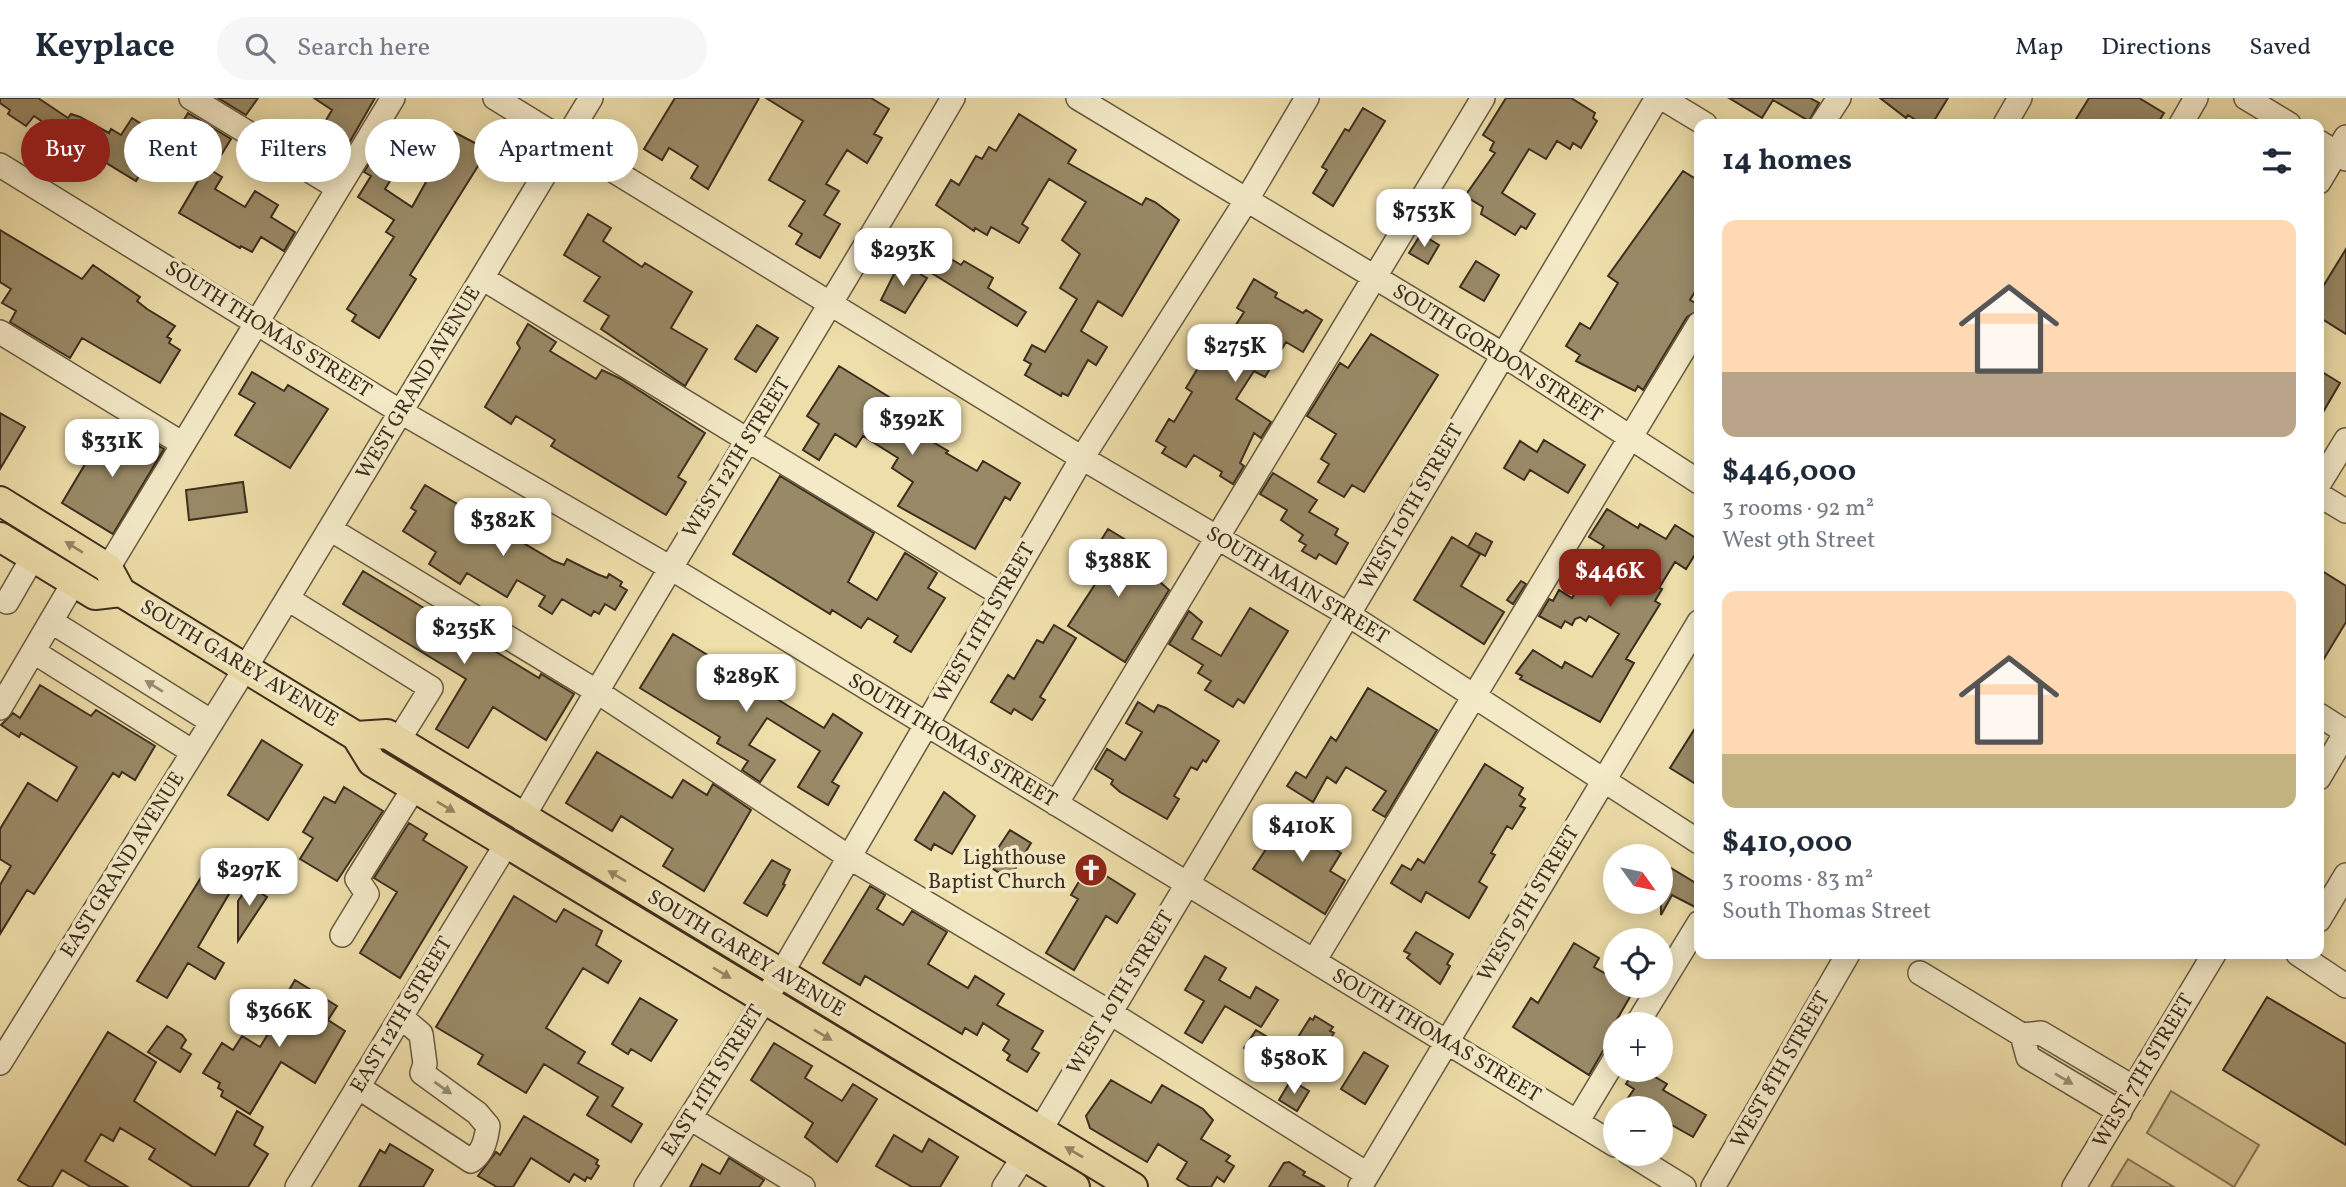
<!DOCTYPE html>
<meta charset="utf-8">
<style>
:root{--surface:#fff;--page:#f6f6f7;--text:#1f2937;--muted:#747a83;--line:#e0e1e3;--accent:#8f2418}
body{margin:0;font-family:Vollkorn,serif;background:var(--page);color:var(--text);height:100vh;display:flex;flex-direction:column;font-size:26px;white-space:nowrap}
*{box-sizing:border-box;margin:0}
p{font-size:23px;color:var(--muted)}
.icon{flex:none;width:38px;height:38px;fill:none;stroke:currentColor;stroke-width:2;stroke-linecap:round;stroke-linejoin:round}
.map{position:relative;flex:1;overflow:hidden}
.drawer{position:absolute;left:1694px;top:21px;width:630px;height:840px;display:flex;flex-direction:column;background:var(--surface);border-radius:14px;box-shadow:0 4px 18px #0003}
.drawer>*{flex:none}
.top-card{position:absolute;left:21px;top:21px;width:665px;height:63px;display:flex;gap:14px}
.needle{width:46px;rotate:123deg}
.buttons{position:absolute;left:1603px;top:746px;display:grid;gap:14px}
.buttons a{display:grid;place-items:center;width:70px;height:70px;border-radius:50%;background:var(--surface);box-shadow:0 4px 18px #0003;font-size:35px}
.price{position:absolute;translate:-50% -60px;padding:0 16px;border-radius:14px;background:#fff;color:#222;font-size:23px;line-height:46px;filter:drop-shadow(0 2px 4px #0008)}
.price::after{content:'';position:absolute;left:50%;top:42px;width:21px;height:16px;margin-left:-10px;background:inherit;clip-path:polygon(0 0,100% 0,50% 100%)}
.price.active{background:var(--accent);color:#fff}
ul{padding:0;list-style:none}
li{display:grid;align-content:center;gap:14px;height:371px;padding:0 28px}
li span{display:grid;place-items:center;height:217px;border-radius:14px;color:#555}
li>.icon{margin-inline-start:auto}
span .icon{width:126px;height:126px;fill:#fffc;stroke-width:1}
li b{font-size:30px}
h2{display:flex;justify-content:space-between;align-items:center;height:84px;padding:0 28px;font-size:30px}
.tag{padding:0 24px;border-radius:32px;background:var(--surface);box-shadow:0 4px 18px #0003;font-size:24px;line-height:63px}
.tag.active{background:var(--accent);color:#fff}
header{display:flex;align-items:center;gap:42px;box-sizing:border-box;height:98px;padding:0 35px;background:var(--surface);border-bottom:2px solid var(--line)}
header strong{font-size:33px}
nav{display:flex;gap:38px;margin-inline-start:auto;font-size:24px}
.search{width:490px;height:63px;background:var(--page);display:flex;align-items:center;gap:18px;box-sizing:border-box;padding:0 24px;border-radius:38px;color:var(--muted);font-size:26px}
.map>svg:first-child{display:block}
.green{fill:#d0c092;stroke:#867758;stroke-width:2}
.building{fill:#998a67;stroke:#3c2e1e;stroke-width:2}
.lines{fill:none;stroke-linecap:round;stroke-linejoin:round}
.minor-casing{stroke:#685a41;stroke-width:26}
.major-casing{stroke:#3c2e1e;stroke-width:32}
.minor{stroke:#f4eac8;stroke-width:23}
.major{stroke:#eedeaa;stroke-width:28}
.oneway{fill:#958664}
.oneway2{fill:#988c73}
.labels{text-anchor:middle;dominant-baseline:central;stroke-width:7;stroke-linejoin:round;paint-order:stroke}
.street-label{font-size:21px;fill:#3c2e1e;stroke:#f4eac8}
.poi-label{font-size:21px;fill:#3c2e1e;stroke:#f4eac8;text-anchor:end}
</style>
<header>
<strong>Keyplace</strong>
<div class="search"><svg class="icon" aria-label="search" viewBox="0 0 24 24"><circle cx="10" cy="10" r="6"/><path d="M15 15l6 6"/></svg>Search here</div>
<nav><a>Map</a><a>Directions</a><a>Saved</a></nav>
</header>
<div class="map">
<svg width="2346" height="1089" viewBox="0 0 2346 1089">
<rect width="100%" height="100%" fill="#eedeaa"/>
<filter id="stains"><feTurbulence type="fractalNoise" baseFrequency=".00286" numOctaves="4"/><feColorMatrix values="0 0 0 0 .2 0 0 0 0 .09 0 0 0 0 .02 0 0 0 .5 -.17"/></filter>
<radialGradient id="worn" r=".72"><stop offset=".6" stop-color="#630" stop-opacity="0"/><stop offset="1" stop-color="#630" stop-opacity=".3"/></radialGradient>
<!-- green -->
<path class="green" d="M2171 993 2259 1047 2234 1089 2147 1035Z
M2128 1061 2174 1089H2111Z"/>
<!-- building -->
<path class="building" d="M0 0H38L68 20 71 16 80 19 109 35 111 31 121 37 132 20 162 39 136 83 80 49 69 58 56 50 59 45 55 43 59 35 34 18 26 28 8 16 10 12 0 5Z
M218 0H258L246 17Z
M314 0H375L334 71 311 57 320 42 316 39 332 12Z
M675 0H759L708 91 691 80 698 68 669 50 662 62 644 51Z
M766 0H871L889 11 874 36 882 40 867 65 847 52 826 86 839 93 824 117 840 126 820 160 796 146 802 136 789 128 805 103 769 82 803 23Z
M1506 0H1571L1595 15 1593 20 1597 23 1581 50 1573 45 1570 51 1557 43 1546 61 1529 51 1502 95 1535 116 1526 131 1521 128 1515 137 1481 116 1483 109 1465 98 1495 55 1490 52 1494 44 1483 37Z
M1729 0H1810L1819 5 1809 23 1773 2 1762 20Z
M1880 0H1948L1932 26H1922L1908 17 1906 20Z
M2089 0H2139L2164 15 2157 26H2073Z
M1363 10 1385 23 1333 108 1313 95 1327 72 1322 69 1345 31 1349 33Z
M188 15 231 41 215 67 172 42Z
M1019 16 1076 52 1068 65 1142 107 1146 100 1155 104 1179 122 1122 218 1098 203 1081 233 1107 249 1096 267 1088 262 1068 298 1062 295 1061 298 1025 277 1031 266 1024 262 1032 247 1045 254 1077 201 1060 190 1080 156 1062 142 1086 104 1049 81 1022 126 1028 130 1019 145 991 129 987 137 975 130 974 133 936 107 951 82 959 87 976 58 982 61 989 49 996 53Z
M454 34 488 52 410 177 416 181 379 240 352 223 356 217 347 211 394 139 386 134 394 122 358 99 371 78 364 74 381 46 404 61 385 91 412 109Z
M206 69 222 79 215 91 245 109 255 93 278 107 271 119 295 134 284 153 261 139 252 154 241 148 240 150 179 115Z
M1683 73 1699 83V187L1690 202 1699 207V212L1687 219 1643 292 1638 288 1635 293 1576 263 1580 257 1566 248 1580 225 1590 231 1618 185 1608 178Z
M588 116 611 130 603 143 642 169 645 165 692 194 671 230 707 251 685 288 601 231 609 218 584 203 600 179 564 157Z
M0 132 82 181 93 167 140 199 137 203 147 211 175 228 167 239 171 241 169 245 180 252 160 285 82 240 70 260 10 224 16 213 2 205 11 191 0 184Z
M1421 136 1439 147 1428 166 1409 155Z
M2346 151V236L2319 219V195Z
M936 152 961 167 964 163 993 180 988 190 1026 214 1017 228 925 171Z
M1476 163 1499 177 1484 203 1460 189Z
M900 164 927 180 905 215 881 202Z
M1254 181 1277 195 1275 199 1303 215 1306 212 1322 222 1303 254 1286 244 1265 279 1254 273 1236 301 1271 324 1261 340 1254 335 1240 365 1244 368 1233 386 1220 378 1222 374 1194 357 1186 369 1162 355 1166 349 1156 343 1169 321 1174 324 1192 294 1186 290 1202 263 1207 266 1223 239 1227 241 1244 214 1237 210Z
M528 226 556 244 550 253 596 281 602 272 621 281 705 335 678 379 686 384 666 417 551 348 555 342 516 318 511 326 485 309 520 250 517 245Z
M757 227 778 240 756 274 735 261Z
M1371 236 1438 277 1364 394 1352 387 1344 399 1318 384 1329 366 1321 361 1336 336 1307 318 1340 265 1348 270Z
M839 268 941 331 933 344 948 353 946 355 977 373 983 363 1020 385 1010 402 1005 399 975 451 898 408 913 384 892 370 898 360 863 338 856 349 835 336 819 362 803 352 819 326 807 318Z
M2319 272 2340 285 2319 321Z
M252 274 284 293 288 287 328 311 290 370 235 337 255 305 239 296Z
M0 315 25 329 0 371Z
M106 331 129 345 135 334 164 351 113 436 62 405Z
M1544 342 1585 367 1568 395 1530 372 1524 382 1504 370 1520 343 1537 354Z
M1273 375 1317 402 1309 414 1338 431 1335 437 1348 445 1336 466 1319 456 1316 461 1302 453 1306 447 1299 443 1303 437 1281 422 1287 412 1260 396Z
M780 378 874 435 848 484 877 502 905 455 937 475 928 490 945 500 911 554 894 544 898 538 868 520 861 530 832 512 830 516 733 456Z
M243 384 247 414 189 422 186 392Z
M425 387 554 463 564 467 567 461 597 476 607 480 609 476 622 484 620 488 627 492 615 512 605 506 599 516 594 513 591 518 562 501 552 516 539 508 545 498 517 482 507 499 467 475 460 486 429 466 436 454 403 433 416 413 411 410Z
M1607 411 1638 430 1640 426 1666 441 1675 427 1699 442V450L1686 471 1675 464 1659 490 1662 491 1655 503 1660 506 1626 561 1634 565 1600 624 1520 581 1522 578 1516 575 1533 552 1562 570 1565 564 1592 579 1619 536 1589 518 1586 523 1580 519 1575 521 1572 527 1565 523 1561 530 1539 518 1549 501 1553 503 1559 492 1572 500 1604 448 1589 439Z
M1108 431 1126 442 1123 447 1131 452 1128 456 1153 472 1151 476 1169 492 1125 564 1068 528 1101 477 1090 471 1094 463 1090 460Z
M1476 435 1492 444 1485 458 1468 449Z
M1452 439 1480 456 1461 488 1504 514 1484 546 1414 502Z
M2319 471 2346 488V524L2319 569Z
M363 473 539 580 541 576 574 596 546 642 493 609 468 650 436 631 466 581 343 506Z
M1521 483 1526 486 1513 506 1507 502Z
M1250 510 1288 533 1244 605 1238 601 1233 609 1205 592 1211 583 1198 575 1203 567 1169 546 1189 513 1202 524 1192 541 1221 558Z
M1054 527 1076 540 1040 599 1045 602 1032 622 1014 611 1011 616 991 604 1008 577 1014 581 1037 542 1043 545Z
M673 536 754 585 759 577 783 591 777 601 824 630 833 616 862 635 832 684 839 688 828 707 798 689 820 653 767 620 749 647 775 662 760 684 742 672 748 663 717 645 720 639 640 590Z
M40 587 91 618 96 612 155 648 135 682 122 674 119 679 113 675 34 796 27 792 0 836V787L11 768 0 761V731L28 685 57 703 77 669 21 635 19 639 1 627 13 615 20 620Z
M1368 590 1437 632 1385 719 1373 712 1386 693 1346 669 1336 685 1327 679 1313 704 1287 688 1296 674 1306 680 1331 639 1336 643Z
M1138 604 1154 614 1158 607 1166 610 1219 643 1206 664 1203 662 1197 672 1191 669 1174 698 1179 701 1167 721 1120 694 1111 686 1113 682 1095 671 1107 651 1125 662 1142 634 1126 625Z
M1699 624V688L1670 670Z
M262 642 302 667 268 722 228 697Z
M597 654 672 700 683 682 707 697 713 686 751 712 704 793 663 768 673 751 621 718 612 733 566 705Z
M1485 666 1523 690 1519 697 1525 701 1520 708 1525 710 1512 731 1507 728 1491 755 1495 757 1479 784 1487 789 1469 820 1426 794 1421 804 1391 785 1402 767 1411 772 1418 761 1424 765Z
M344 689 383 713 337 783 300 761 313 740 303 734 324 699 335 705Z
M944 694 975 718 952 756 934 746 931 752 915 742Z
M1291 713 1311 726 1306 734 1341 755 1330 773 1345 782 1325 816 1253 771Z
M409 725 427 736 423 742 467 769 400 880 360 855 397 794 374 780Z
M1010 732 1031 745 1009 781 987 767Z
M772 762 790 772 783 786 785 787 767 818 744 805Z
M1661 764 1699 787V811L1672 797 1661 817Z
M1089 767 1135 796 1117 825 1106 818 1074 872 1046 855 1078 801 1071 797Z
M205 773 233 789 198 849 224 865 215 881 188 865 167 900 137 883Z
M249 787 267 799 238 843V803Z
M870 788 885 797 877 811 903 827 912 813 947 834 928 866 968 890 975 878 1004 896 997 907 1043 933 1032 951 1039 955 1027 974 1007 962 1010 957 1003 952 1009 942 983 925 977 937 965 930 962 936 865 878 860 887 823 865Z
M514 798 556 824 564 811 602 833 596 847 621 863 608 885 583 870 546 930 585 954 578 965 623 990 612 1008 642 1026 631 1044 587 1017 598 999 544 966 526 995 478 966 483 957 436 929Z
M1416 834 1453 856 1447 866 1450 868 1440 886 1407 860 1410 856 1404 853Z
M1574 845 1599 860 1594 869 1615 881V887H1626L1634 892 1605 942 1612 947 1603 953 1589 977 1513 929 1531 900 1538 905Z
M1205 858 1226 870 1219 882 1250 900 1256 889 1278 902 1261 929 1225 908 1202 945 1185 935 1204 903 1185 892Z
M295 882 337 908 328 922 345 933 315 985 281 964 250 1016 221 998 223 993 218 990 220 985 203 975 222 945 233 952 242 938 260 949 279 918 275 916Z
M2267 899 2346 946V1047L2223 972Z
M640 900 677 922 651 963 631 951 628 956 612 946Z
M1315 918 1333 929 1330 933 1334 935 1314 966 1290 952 1310 920 1313 922Z
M167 928 182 937 186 942 181 950 191 956 180 974 148 954Z
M1256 932 1274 943 1262 962 1244 950Z
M108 934 156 964 134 1003 215 1057 237 1013 263 1029 254 1047 268 1056 248 1089H193L149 1061 155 1051 120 1030 113 1043 101 1036 85 1063 128 1089H91L62 1072 52 1089H30L18 1082Z
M774 945 812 968 805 980 842 1003 853 986 877 1001 837 1064 805 1039 813 1025 751 982Z
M1364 954 1388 968 1365 1006 1341 991Z
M1635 971H1642L1667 986 1663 992 1706 1017 1693 1039 1661 1021V1010H1644L1628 1000 1634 991 1626 986Z
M1111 982 1151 1005 1162 987 1203 1011 1213 1022 1201 1041 1230 1058 1226 1063 1234 1068 1224 1084 1217 1079 1211 1089H1190L1177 1081 1187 1064 1158 1046 1147 1064 1090 1030 1086 1018Z
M1291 982 1309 993 1297 1013 1279 1002Z
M524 1018 598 1062 596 1066 599 1068 591 1081 587 1079 585 1083 574 1076 569 1084 531 1060 513 1089H497L478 1078 496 1054 500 1057Z
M894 1037 922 1054 929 1041 958 1059 940 1089H912L876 1068Z
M390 1046 433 1072 423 1089H359L380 1052 385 1055Z
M729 1060 764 1082 759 1089H690L702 1066 720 1076Z
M1289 1064 1305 1074 1303 1077 1325 1089H1269L1284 1065Z"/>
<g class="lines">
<defs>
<path id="minor" d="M191 0 338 90
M495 0 1082 360 1349 517 1699 744
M1078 0 1502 256 1699 384
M1662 0 1705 26
M2246 0 2289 26
M1822 26 1839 0
M2005 26 2020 0
M2181 26 2196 0
M2319 44 2346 61
M0 67 401 314 669 469 1615 1047
M2319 84 2346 39
M482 180 1002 497
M0 234 183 346
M2319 386 2346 342
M2319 397 2346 413
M330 431 596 593 849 759 1109 914 1367 1076
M108 470 393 0
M288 501 431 590 398 643
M7 504 33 459
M52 524 212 624
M34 554 193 654
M0 610 74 484
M2319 617 2346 634
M2319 680 2346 634
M1056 706 1483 0
M522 721C662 479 811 242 953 0
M2319 822 2346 777
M342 837 367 796 357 781 414 690
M2298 856 2346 888
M1314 863 1699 226
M1920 875 2022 937 2041 935 2134 990
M1637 926 1699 825
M2022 937 2028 959 2120 1014
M0 965 246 569 591 0
M358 989 471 1063C483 1055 486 1042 488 1028L477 1015 422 975 425 966 421 936 401 919
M690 1020 803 1089
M1577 1024 1615 961
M1039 1034 1657 0
M1629 1055 1684 1089
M297 1089 507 745
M646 1089 781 876 1082 360 1246 103 1307 0
M1004 1089 1024 1058
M1360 1089 1699 524
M1713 1089 1848 856
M2074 1089 2214 856"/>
<path id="major" d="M0 403 108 470 121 494 356 638 372 664 1075 1089
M0 439 95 497 121 494
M356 638 387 636 1133 1089"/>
</defs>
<!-- minor casing -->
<use href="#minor" class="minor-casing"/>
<!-- major casing -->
<use href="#major" class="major-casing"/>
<!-- minor -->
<use href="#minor" class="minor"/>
<!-- major -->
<use href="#major" class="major"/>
</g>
<!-- one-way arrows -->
<defs><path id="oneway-solid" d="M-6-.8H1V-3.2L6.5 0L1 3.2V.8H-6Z" transform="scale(1.75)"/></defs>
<g class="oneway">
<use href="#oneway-solid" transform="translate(74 449) rotate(-148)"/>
<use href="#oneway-solid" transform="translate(446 709) rotate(31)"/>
<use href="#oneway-solid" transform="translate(617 778) rotate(-149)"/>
<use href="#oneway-solid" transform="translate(722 875) rotate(31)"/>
<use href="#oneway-solid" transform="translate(823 937) rotate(31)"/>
<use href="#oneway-solid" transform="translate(1074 1054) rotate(-150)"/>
</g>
<g class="oneway2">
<use href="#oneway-solid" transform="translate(154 588) rotate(-148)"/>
<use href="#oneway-solid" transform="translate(2064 981) rotate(31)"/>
<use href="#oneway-solid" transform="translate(443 990) rotate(35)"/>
</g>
<!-- icons -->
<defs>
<symbol id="church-disc" viewBox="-11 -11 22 22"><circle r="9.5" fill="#8f2418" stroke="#f4eac8"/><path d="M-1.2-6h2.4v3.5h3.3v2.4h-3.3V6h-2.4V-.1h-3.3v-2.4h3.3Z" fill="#fff"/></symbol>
</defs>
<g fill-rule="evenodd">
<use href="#church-disc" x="1072" y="753" width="38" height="38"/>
</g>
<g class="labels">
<!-- street labels -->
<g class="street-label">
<text transform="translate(268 232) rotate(32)">SOUTH THOMAS STREET</text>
<text transform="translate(1497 256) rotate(32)">SOUTH GORDON STREET</text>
<text transform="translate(419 285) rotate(-59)">WEST GRAND AVENUE</text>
<text transform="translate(737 360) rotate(-58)">WEST 12TH STREET</text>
<text transform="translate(1412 409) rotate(-60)">WEST 10TH STREET</text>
<text transform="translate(1297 488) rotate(31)">SOUTH MAIN STREET</text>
<text transform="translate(985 525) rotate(-60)">WEST 11TH STREET</text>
<text transform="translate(239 566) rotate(31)">SOUTH GAREY AVENUE</text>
<text transform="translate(952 643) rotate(31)">SOUTH THOMAS STREET</text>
<text transform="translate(123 767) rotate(-58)">EAST GRAND AVENUE</text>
<text transform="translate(1529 806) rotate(-59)">WEST 9TH STREET</text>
<text transform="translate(746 856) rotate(31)">SOUTH GAREY AVENUE</text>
<text transform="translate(1121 895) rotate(-59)">WEST 10TH STREET</text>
<text transform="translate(402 917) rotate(-59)">EAST 12TH STREET</text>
<text transform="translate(1436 938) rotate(31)">SOUTH THOMAS STREET</text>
<text transform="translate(1781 972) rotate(-60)">WEST 8TH STREET</text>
<text transform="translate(2144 973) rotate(-59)">WEST 7TH STREET</text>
<text transform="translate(713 983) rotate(-58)">EAST 11TH STREET</text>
</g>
<!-- poi labels -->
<g class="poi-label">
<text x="1066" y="760">Lighthouse<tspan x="1066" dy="24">Baptist Church</tspan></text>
</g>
</g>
<rect width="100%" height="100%" filter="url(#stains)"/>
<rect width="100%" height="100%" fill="url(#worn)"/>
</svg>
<div class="buttons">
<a><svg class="needle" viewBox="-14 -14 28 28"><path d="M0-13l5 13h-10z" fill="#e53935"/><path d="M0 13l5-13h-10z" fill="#747a83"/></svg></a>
<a><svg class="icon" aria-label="locate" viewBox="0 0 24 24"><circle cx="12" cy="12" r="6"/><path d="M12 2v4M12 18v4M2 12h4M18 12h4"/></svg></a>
<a>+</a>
<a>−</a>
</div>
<b class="price" style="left:1424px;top:151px">$753K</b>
<b class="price" style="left:903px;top:190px">$293K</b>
<b class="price" style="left:1235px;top:286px">$275K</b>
<b class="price" style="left:912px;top:359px">$392K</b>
<b class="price" style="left:112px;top:381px">$331K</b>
<b class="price" style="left:503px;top:460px">$382K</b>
<b class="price" style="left:1118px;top:501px">$388K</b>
<b class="price active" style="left:1610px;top:511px">$446K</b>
<b class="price" style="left:464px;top:568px">$235K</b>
<b class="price" style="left:746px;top:616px">$289K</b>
<b class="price" style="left:1302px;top:766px">$410K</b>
<b class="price" style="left:249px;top:810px">$297K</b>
<b class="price" style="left:279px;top:951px">$366K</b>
<b class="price" style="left:1294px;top:998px">$580K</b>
<div class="top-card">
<a class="tag active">Buy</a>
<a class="tag">Rent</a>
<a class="tag">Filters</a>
<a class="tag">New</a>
<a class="tag">Apartment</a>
</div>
<section class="drawer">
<h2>14 homes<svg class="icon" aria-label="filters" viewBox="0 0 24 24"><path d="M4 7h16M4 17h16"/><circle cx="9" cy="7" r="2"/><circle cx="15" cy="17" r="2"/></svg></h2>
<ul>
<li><span style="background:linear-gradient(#ffd9b3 70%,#b9a48a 0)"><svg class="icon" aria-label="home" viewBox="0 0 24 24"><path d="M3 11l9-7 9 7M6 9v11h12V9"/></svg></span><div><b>$446,000</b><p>3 rooms · 92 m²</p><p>West 9th Street</p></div></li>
<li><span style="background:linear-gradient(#ffd9b3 75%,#c2b280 0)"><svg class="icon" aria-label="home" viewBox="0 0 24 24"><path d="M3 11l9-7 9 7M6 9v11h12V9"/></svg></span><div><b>$410,000</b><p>3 rooms · 83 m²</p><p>South Thomas Street</p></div></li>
</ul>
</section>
</div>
